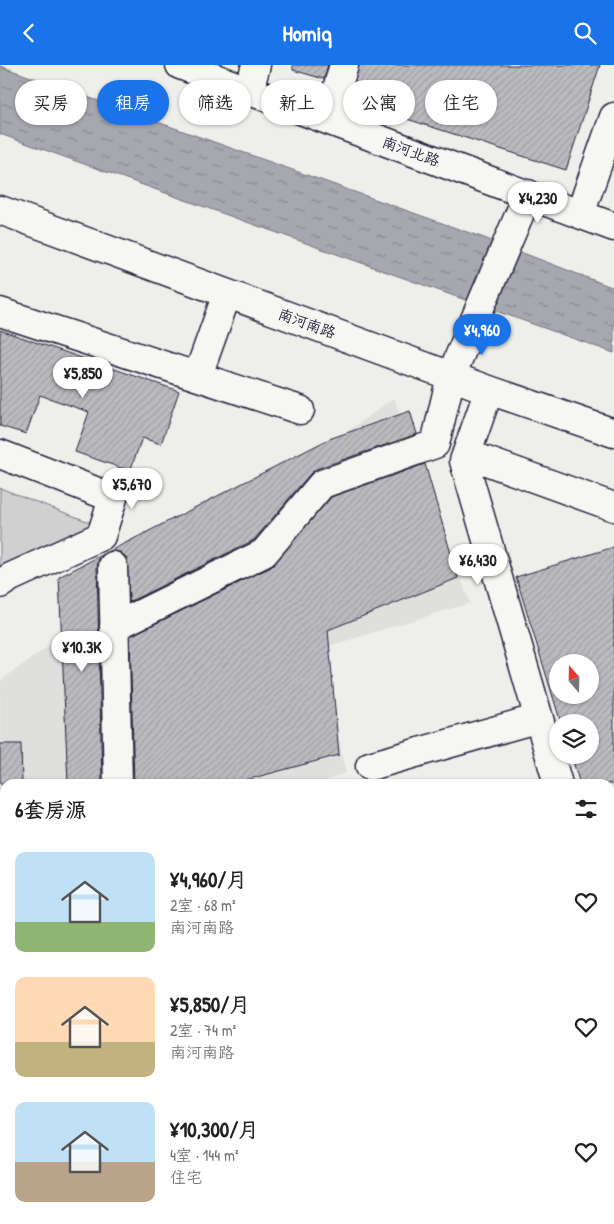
<!DOCTYPE html>
<html lang="zh">
<meta charset="utf-8">
<style>
:root{--surface:#fff;--page:#f2f2f2;--text:#222;--muted:#767676;--accent:#1a73e8}
body{margin:0;font-family:"Patrick Hand","LXGW WenKai TC",sans-serif;background:var(--page);color:var(--text);height:100vh;display:flex;flex-direction:column;font-size:19px;white-space:nowrap}
*{box-sizing:border-box;margin:0}
p{font-size:16px;color:var(--muted)}
.icon{flex:none;width:28px;height:28px;fill:none;stroke:currentColor;stroke-width:2;stroke-linecap:round;stroke-linejoin:round}
.map{position:relative;flex:1;overflow:hidden}
.sheet{position:absolute;left:0px;top:714px;width:615px;height:446px;display:flex;flex-direction:column;background:var(--surface);border-radius:15px 15px 0 0;box-shadow:0 1px 4px #0004}
.sheet>*{flex:none}
.top-card{position:absolute;left:15px;top:15px;width:585px;height:45px;display:flex;gap:10px}
.needle{width:32px;rotate:340deg}
.controls{position:absolute;left:549px;top:589px;display:grid;gap:10px}
.controls a{display:grid;place-items:center;width:50px;height:50px;border-radius:50%;background:var(--surface);box-shadow:0 1px 4px #0004;font-size:25px}
.price{position:absolute;translate:-50% -42px;padding:0 11px;border-radius:18px;background:#fff;color:#222;font-size:16px;line-height:32px;filter:drop-shadow(0 1px 2px #0008)}
.price::after{content:'';position:absolute;left:50%;top:30px;width:15px;height:11px;margin-left:-8px;background:inherit;clip-path:polygon(0 0,100% 0,50% 100%)}
.price.active{background:var(--accent);color:#fff}
ul{padding:0;list-style:none}
li{display:flex;align-items:center;gap:15px;height:125px;padding:0 15px}
li span{display:grid;place-items:center;flex:none;width:140px;height:100px;border-radius:10px;color:#555}
li>.icon{margin-inline-start:auto}
span .icon{width:60px;height:60px;fill:#fffc;stroke-width:1}
li b{font-size:21px}
h2{display:flex;justify-content:space-between;align-items:center;height:60px;padding:0 15px;font-size:21px}
.chip{padding:0 18px;border-radius:22px;background:var(--surface);box-shadow:0 1px 4px #0004;font-size:18px;line-height:45px}
.chip.active{background:var(--accent);color:#fff}
header{display:flex;justify-content:space-between;align-items:center;height:65px;padding:0 15px;background:var(--accent);color:#fff;font-size:22px;font-weight:700}
.map>svg:first-child{display:block}
.built{fill:#dfdfde}
.garden{fill:#d0d0d1;stroke:#797986}
.water{fill:url(#water-ripples);stroke:#727281}
.building{fill:url(#building-hatch);stroke:#22223b;fill-rule:evenodd}
.lines{fill:none;stroke-linecap:round;stroke-linejoin:round}
.minor-casing{stroke:#22223b;stroke-width:31}
.minor{stroke:#f6f6f2;stroke-width:28}
.labels{text-anchor:middle;dominant-baseline:central;stroke-width:5;stroke-linejoin:round;paint-order:stroke}
.street-label{font-size:15px;fill:#22223b;stroke:#f6f6f2}
</style>
<header><svg class="icon" aria-label="back" viewBox="0 0 24 24"><path d="M15 5l-7 7 7 7"/></svg>Homiq<svg class="icon" aria-label="search" viewBox="0 0 24 24"><circle cx="10" cy="10" r="6"/><path d="M15 15l6 6"/></svg></header>
<div class="map">
<svg width="614" height="1159" viewBox="0 0 614 1159">
<defs>
<pattern id="water-ripples" width="26" height="14" patternUnits="userSpaceOnUse" patternTransform="scale(1.25)"><rect width="26" height="14" fill="#a7a7af"/><path d="M2 4q2-2 4 0t4 0M15 11q2-2 4 0t4 0" fill="none" stroke="#888890"/></pattern>
<pattern id="building-hatch" width="6" height="6" patternUnits="userSpaceOnUse" patternTransform="scale(1.25)"><rect width="6" height="6" fill="#bbbbbf"/><path d="M-1 1l2-2M0 6l6-6M5 7l2-2" fill="none" stroke="#a0a0a5"/></pattern>
</defs>
<rect width="100%" height="100%" fill="#eeeeeb"/>
<filter id="ink" filterUnits="userSpaceOnUse"><feTurbulence type="fractalNoise" baseFrequency=".02" numOctaves="2"/><feDisplacementMap in="SourceGraphic" scale="10" xChannelSelector="R" yChannelSelector="G"/><feConvolveMatrix kernelMatrix="1 2 1 2 8 2 1 2 1" color-interpolation-filters="sRGB"/></filter>
<g filter="url(#ink)">
<!-- built -->
<path class="built" d="M394 333 470 538 319 584 346 708 314 719H5V1099L0 1101V616Z"/>
<!-- garden -->
<path class="garden" d="M0 423 92 458 0 522Z"/>
<!-- water -->
<path class="water" d="M0 1 484 173 614 223V288L0 69Z"/>
<!-- building -->
<path class="building" d="M293 0H328L324 14 293 5Z
M359 0H600L566 105 354 37 358 25 353 23Z
M0 265 179 326 161 379 142 373 130 406 75 387 89 347 40 330 26 369 0 361Z
M410 346 417 369 316 404 310 409 254 475 129 537 127 493 120 487H108L329 374Z
M425 399 458 513 328 565 339 690 242 716 243 719H134L130 571 271 502 331 432Z
M614 482V719H580L571 690H590V658H561L516 512ZM558 598H590V630H558Z
M104 489 99 494 97 501 102 719H68L59 512Z
M0 679H21L22 719H0Z"/>
<g class="lines">
<defs>
<path id="minor" d="M180 0 614 162
M249 26 256 0
M328 55 344 0
M0 145 489 325 614 368
M580 149 614 52
M0 247 300 345
M198 310 227 229
M489 325 464 396 558 719
M0 389 113 433 101 471 11 512 0 519
M467 389 614 442
M113 501 118 719
M114 562 264 488 322 419 435 379 451 311 528 129
M370 701 539 653
M610 899 614 913
M0 974 5 973
M610 985 614 983
M610 1028 614 1027
M610 1086 614 1085
M610 1132 614 1131
M519 1159 532 1155"/>
</defs>
<!-- minor casing -->
<use href="#minor" class="minor-casing"/>
<!-- minor -->
<use href="#minor" class="minor"/>
</g>
</g>
<g class="labels">
<!-- street labels -->
<g class="street-label">
<text transform="translate(411 86) rotate(20)">南河北路</text>
<text transform="translate(307 258) rotate(20)">南河南路</text>
</g>
</g>
</svg>
<div class="controls">
<a><svg class="needle" viewBox="-14 -14 28 28"><path d="M0-13l5 13h-10z" fill="#e53935"/><path d="M0 13l5-13h-10z" fill="#767676"/></svg></a>
<a><svg class="icon" aria-label="layers" viewBox="0 0 24 24"><path d="M12 4l9 5-9 5-9-5zM3 14l9 5 9-5"/></svg></a>
</div>
<b class="price" style="left:538px;top:159px">¥4,230</b>
<b class="price active" style="left:482px;top:291px">¥4,960</b>
<b class="price" style="left:83px;top:334px">¥5,850</b>
<b class="price" style="left:132px;top:445px">¥5,670</b>
<b class="price" style="left:478px;top:521px">¥6,430</b>
<b class="price" style="left:82px;top:608px">¥10.3K</b>
<div class="top-card">
<a class="chip">买房</a>
<a class="chip active">租房</a>
<a class="chip">筛选</a>
<a class="chip">新上</a>
<a class="chip">公寓</a>
<a class="chip">住宅</a>
</div>
<section class="sheet">
<h2>6套房源<svg class="icon" aria-label="filters" viewBox="0 0 24 24"><path d="M4 7h16M4 17h16"/><circle cx="9" cy="7" r="2"/><circle cx="15" cy="17" r="2"/></svg></h2>
<ul>
<li><span style="background:linear-gradient(#bfe0f5 70%,#8fb573 0)"><svg class="icon" aria-label="home" viewBox="0 0 24 24"><path d="M3 11l9-7 9 7M6 9v11h12V9"/></svg></span><div><b>¥4,960/月</b><p>2室 · 68 m²</p><p>南河南路</p></div><svg class="icon" aria-label="heart" viewBox="0 0 24 24"><path d="M12 20l-8-8c-3-5 5-10 8-4 3-6 11-1 8 4z"/></svg></li>
<li><span style="background:linear-gradient(#ffd9b3 65%,#c2b280 0)"><svg class="icon" aria-label="home" viewBox="0 0 24 24"><path d="M3 11l9-7 9 7M6 9v11h12V9"/></svg></span><div><b>¥5,850/月</b><p>2室 · 74 m²</p><p>南河南路</p></div><svg class="icon" aria-label="heart" viewBox="0 0 24 24"><path d="M12 20l-8-8c-3-5 5-10 8-4 3-6 11-1 8 4z"/></svg></li>
<li><span style="background:linear-gradient(#bfe0f5 60%,#b9a48a 0)"><svg class="icon" aria-label="home" viewBox="0 0 24 24"><path d="M3 11l9-7 9 7M6 9v11h12V9"/></svg></span><div><b>¥10,300/月</b><p>4室 · 144 m²</p><p>住宅</p></div><svg class="icon" aria-label="heart" viewBox="0 0 24 24"><path d="M12 20l-8-8c-3-5 5-10 8-4 3-6 11-1 8 4z"/></svg></li>
</ul>
</section>
</div>
